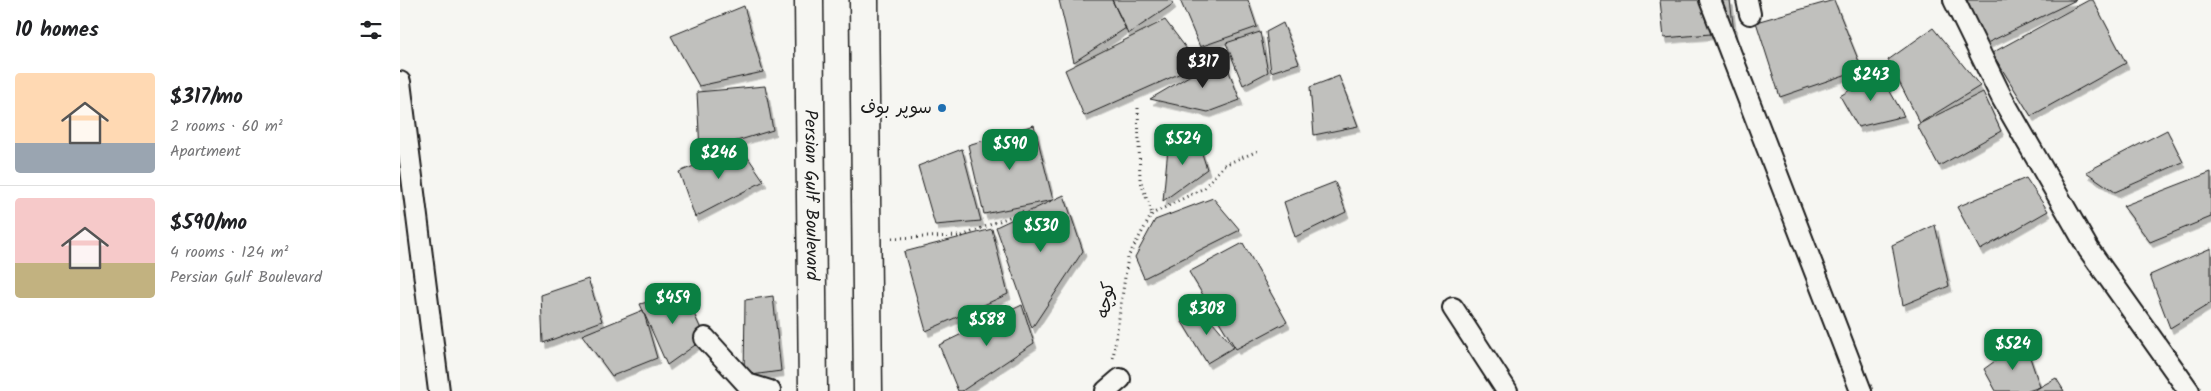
<!DOCTYPE html>
<meta charset="utf-8">
<style>
:root{--surface:#fff;--page:#f2f2f2;--text:#202124;--muted:#757577;--line:#e0e0e0;--accent:#0b8043}
body{margin:0;font-family:Kalam,"Playpen Sans Arabic",sans-serif;background:var(--page);color:var(--text);height:100vh;display:flex;flex-direction:column;font-size:19px;white-space:nowrap}
*{box-sizing:border-box;margin:0}
p{font-size:16px;color:var(--muted)}
.icon{flex:none;width:28px;height:28px;fill:none;stroke:currentColor;stroke-width:2;stroke-linecap:round;stroke-linejoin:round}
.map{position:relative;flex:1;overflow:hidden}
.details{display:flex;flex-direction:column;background:var(--surface);width:400px}
.details>*{flex:none}
.price{position:absolute;translate:-50% -42px;padding:0 11px;border-radius:10px;background:var(--accent);color:#fff;font-size:16px;line-height:32px;filter:drop-shadow(0 1px 2px #0008)}
.price::after{content:'';position:absolute;left:50%;top:30px;width:15px;height:11px;margin-left:-8px;background:inherit;clip-path:polygon(0 0,100% 0,50% 100%)}
.price.current{background:#222;color:#fff}
ul{padding:0;list-style:none}
li{display:flex;align-items:center;gap:15px;height:125px;padding:0 15px}
li+li{border-top:1px solid var(--line)}
li span{display:grid;place-items:center;flex:none;width:140px;height:100px;border-radius:5px;color:#555}
li>.icon{margin-inline-start:auto}
span .icon{width:60px;height:60px;fill:#fffc;stroke-width:1}
li b{font-size:21px}
h2{display:flex;justify-content:space-between;align-items:center;height:60px;padding:0 15px;font-size:21px}
main{display:flex;flex:1;min-height:0}
.map>svg:first-child{display:block}
.building{fill:#c0c0bd;stroke:#1c1c1c;filter:url(#shadow)}
.lines{fill:none;stroke-linecap:round;stroke-linejoin:round}
.street-casing{stroke:#1c1c1c;stroke-width:24}
.highway-casing{stroke:#1c1c1c;stroke-width:31}
.path{stroke:#1c1c1c;stroke-width:3;stroke-dasharray:1 4;stroke-linecap:butt}
.street{stroke:#f6f6f2;stroke-width:20}
.highway{stroke:#f6f6f2;stroke-width:28}
.poi-dot{fill:#1f6fb2;stroke:#f6f6f2;stroke-width:2}
.labels{text-anchor:middle;dominant-baseline:central;stroke-width:4.5;stroke-linejoin:round;paint-order:stroke}
.poi-label{font-size:18px;fill:#1c1c1c;stroke:#f6f6f2;text-anchor:end}
.street-label{font-size:18px;fill:#1c1c1c;stroke:#f6f6f2}
</style>
<main>
<section class="details">
<h2>10 homes<svg class="icon" aria-label="filters" viewBox="0 0 24 24"><path d="M4 7h16M4 17h16"/><circle cx="9" cy="7" r="2"/><circle cx="15" cy="17" r="2"/></svg></h2>
<ul>
<li><span style="background:linear-gradient(#ffd9b3 70%,#9aa5b1 0)"><svg class="icon" aria-label="home" viewBox="0 0 24 24"><path d="M3 11l9-7 9 7M6 9v11h12V9"/></svg></span><div><b>$317/mo</b><p>2 rooms · 60 m²</p><p>Apartment</p></div></li>
<li><span style="background:linear-gradient(#f6c9c9 65%,#c2b280 0)"><svg class="icon" aria-label="home" viewBox="0 0 24 24"><path d="M3 11l9-7 9 7M6 9v11h12V9"/></svg></span><div><b>$590/mo</b><p>4 rooms · 124 m²</p><p>Persian Gulf Boulevard</p></div></li>
</ul>
</section>
<div class="map">
<svg width="1811" height="391" viewBox="0 0 1811 391">
<defs>
<filter id="shadow"><feDropShadow dx="3" dy="5.5" stdDeviation="0" flood-color="#0004"/></filter>
</defs>
<rect width="100%" height="100%" fill="#f6f6f2"/>
<filter id="ink" filterUnits="userSpaceOnUse"><feTurbulence type="fractalNoise" baseFrequency=".02" numOctaves="2"/><feDisplacementMap in="SourceGraphic" scale="10" xChannelSelector="R" yChannelSelector="G"/><feConvolveMatrix kernelMatrix="1 2 1 2 8 2 1 2 1" color-interpolation-filters="sRGB"/></filter>
<g filter="url(#ink)">
<!-- building -->
<path class="building" d="M659 0H712L726 28 674 62Z
M712 0H771L773 4 728 34Z
M780 0H848L857 27 800 47Z
M1260 0H1330L1334 32 1264 38Z
M1434 0 1462 69 1380 97 1356 22Z
M1567 0H1676L1585 44Z
M1689 0H1693L1726 63 1631 116 1592 53Z
M344 6 363 72 299 86 271 36Z
M765 20 799 65 684 116 665 70Z
M883 23 899 63 871 72 866 32Z
M1533 28 1580 86 1520 123 1488 60Z
M860 32 868 72 843 85 826 43Z
M823 56 840 100 808 112 750 99Z
M1479 72 1504 116 1458 127 1440 96Z
M939 76 958 126 914 135 910 87Z
M365 86 373 130 300 152 297 92Z
M1583 92 1601 131 1539 166 1517 125Z
M634 125 653 200 584 214 568 145Z
M1767 130 1783 162 1715 192 1686 172Z
M797 138 807 169 763 201 768 148Z
M341 147 364 181 295 217 279 172Z
M562 149 581 221 535 225 518 166Z
M1811 172V217L1750 242 1723 206Z
M1626 178 1648 211 1580 250 1557 207Z
M935 182 946 212 895 237 884 202Z
M664 195 683 251 632 328 596 227Z
M813 198 840 230 744 278 735 257 755 220Z
M1535 225 1549 286 1503 305 1492 245Z
M592 229 608 294 526 331 504 252Z
M843 243 887 322 836 349 789 272Z
M1811 248V303L1770 328 1750 275Z
M188 279 202 321 143 343 141 295Z
M284 292 305 338 267 365 240 304Z
M373 296 381 371 344 376 345 300Z
M622 305 634 343 562 391H558L539 345Z
M802 309 834 347 807 363 782 322Z
M243 310 257 358 212 376 182 335Z
M1624 340 1640 387 1628 391H1596L1584 369Z
M1656 378 1664 391H1634L1640 387Z"/>
<g class="lines">
<defs>
<path id="street" d="M1310 0 1461 391
M1347 0 1350 14
M1554 0 1602 98 1689 250 1789 391
M0 82 39 391
M1053 308 1107 391
M305 338 347 384 370 391
M706 391 720 379"/>
<g id="highway">
<path id="s1" d="M409 0 413 391"/>
<path d="M464 0 468 391"/>
</g>
</defs>
<!-- street casing -->
<use href="#street" class="street-casing"/>
<!-- highway casing -->
<use href="#highway" class="highway-casing"/>
<!-- path -->
<path class="path" d="M738 108 740 179 752 214
M492 238 562 236 624 211
M713 358 728 257 752 214 804 188 824 165 858 151"/>
<!-- street -->
<use href="#street" class="street"/>
<!-- highway -->
<use href="#highway" class="highway"/>
</g>
</g>
<!-- markers -->
<circle class="poi-dot" cx="542" cy="108" r="5"/>
<g class="labels">
<!-- poi labels -->
<g class="poi-label">
<text x="532" y="108">سوپر بوف</text>
</g>
<!-- street labels -->
<g class="street-label">
<text stroke="none"><textPath href="#s1" startOffset="195">Persian Gulf Boulevard</textPath></text>
<text transform="translate(707 300) rotate(-81)">کوچه</text>
</g>
</g>
</svg>
<b class="price current" style="left:803px;top:89px">$317</b>
<b class="price" style="left:1471px;top:102px">$243</b>
<b class="price" style="left:783px;top:166px">$524</b>
<b class="price" style="left:610px;top:171px">$590</b>
<b class="price" style="left:319px;top:180px">$246</b>
<b class="price" style="left:641px;top:253px">$530</b>
<b class="price" style="left:273px;top:325px">$459</b>
<b class="price" style="left:807px;top:336px">$308</b>
<b class="price" style="left:587px;top:347px">$588</b>
<b class="price" style="left:1613px;top:371px">$524</b>
</div>
</main>
